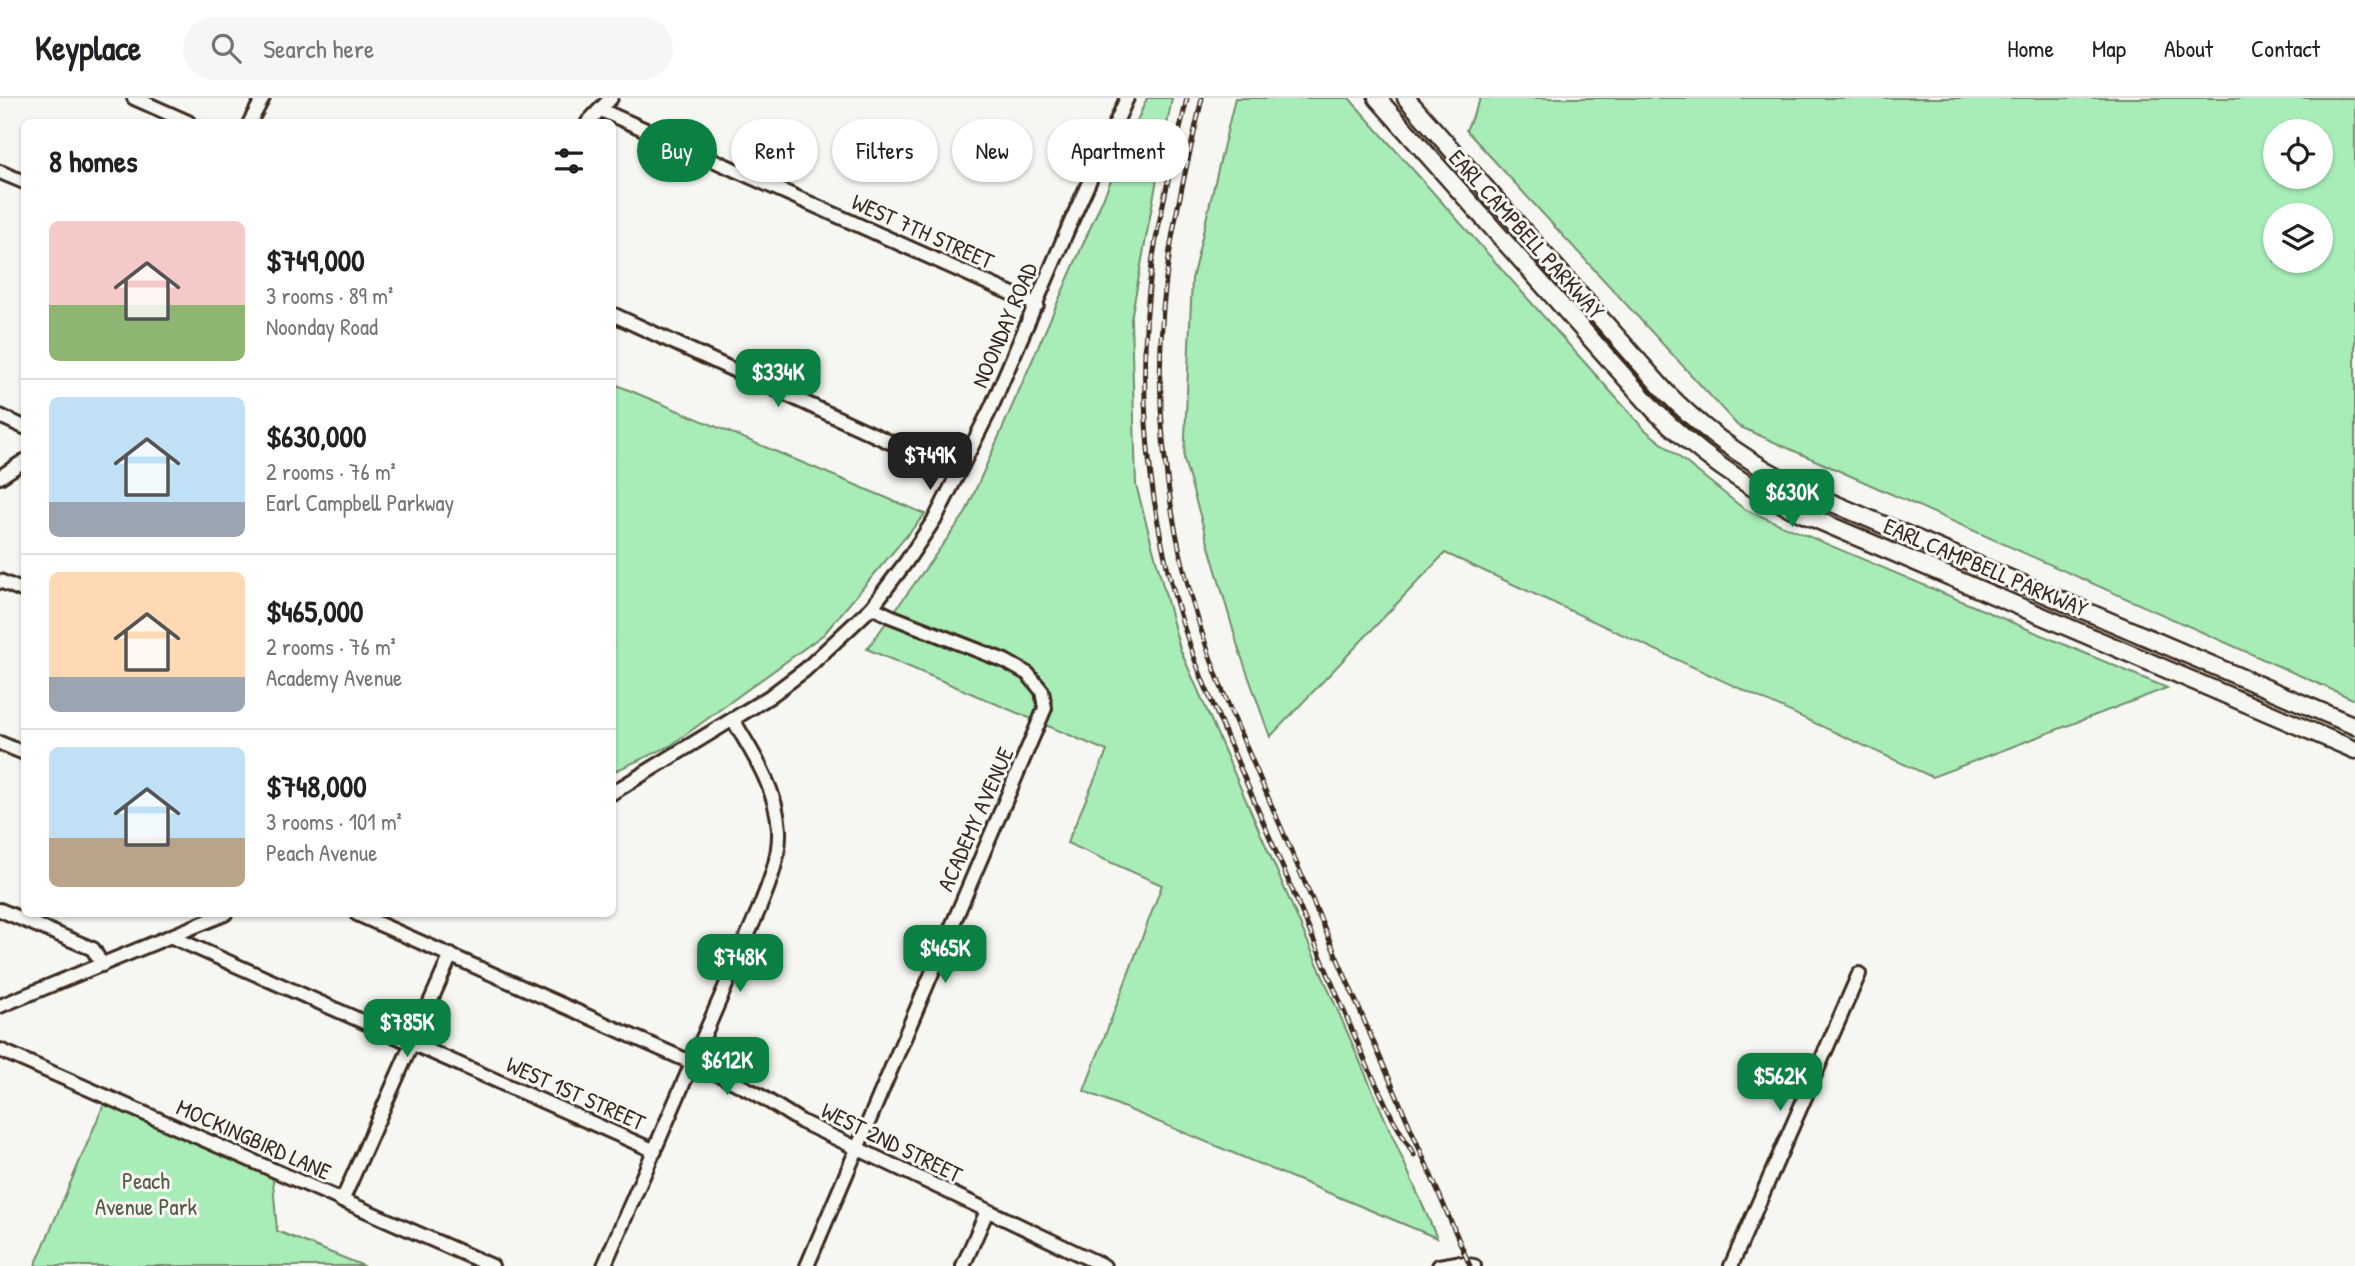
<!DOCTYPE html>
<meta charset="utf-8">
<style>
:root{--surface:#fff;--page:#f6f6f6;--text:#202124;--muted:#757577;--line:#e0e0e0;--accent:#0b8043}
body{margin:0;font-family:"Patrick Hand",sans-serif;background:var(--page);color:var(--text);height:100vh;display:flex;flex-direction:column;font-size:26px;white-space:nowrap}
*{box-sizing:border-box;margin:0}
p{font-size:23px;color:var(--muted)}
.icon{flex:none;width:38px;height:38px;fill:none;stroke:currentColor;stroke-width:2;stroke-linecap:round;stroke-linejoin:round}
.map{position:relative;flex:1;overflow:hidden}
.sheet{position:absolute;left:21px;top:21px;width:595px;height:798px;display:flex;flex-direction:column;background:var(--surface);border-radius:10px;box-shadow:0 2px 5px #0004}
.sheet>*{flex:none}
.hud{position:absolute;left:637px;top:21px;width:665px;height:63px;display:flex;gap:14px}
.tools{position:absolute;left:2263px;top:21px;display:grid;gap:14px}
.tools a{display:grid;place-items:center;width:70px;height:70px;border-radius:50%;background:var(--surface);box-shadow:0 2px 5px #0004;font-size:35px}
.price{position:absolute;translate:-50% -60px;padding:0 16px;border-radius:14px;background:var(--accent);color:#fff;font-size:23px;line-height:46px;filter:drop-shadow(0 2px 4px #0008)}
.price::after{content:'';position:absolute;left:50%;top:42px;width:21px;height:16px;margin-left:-10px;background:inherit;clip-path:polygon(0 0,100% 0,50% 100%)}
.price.current{background:#222;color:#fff}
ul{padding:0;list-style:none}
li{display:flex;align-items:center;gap:21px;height:175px;padding:0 28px}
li+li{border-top:2px solid var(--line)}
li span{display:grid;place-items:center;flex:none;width:196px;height:140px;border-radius:10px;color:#555}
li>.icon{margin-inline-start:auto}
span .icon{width:84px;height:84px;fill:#fffc;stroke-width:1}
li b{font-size:30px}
h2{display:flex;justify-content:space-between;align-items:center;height:84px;padding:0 28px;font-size:30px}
.tag{padding:0 24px;border-radius:32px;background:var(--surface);box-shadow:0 2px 5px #0004;font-size:24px;line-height:63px}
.tag.current{background:var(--accent);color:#fff}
header{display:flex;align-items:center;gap:42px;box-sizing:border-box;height:98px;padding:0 35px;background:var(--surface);border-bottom:2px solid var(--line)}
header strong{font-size:33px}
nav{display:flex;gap:38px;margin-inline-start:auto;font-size:24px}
.search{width:490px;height:63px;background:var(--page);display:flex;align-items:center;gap:18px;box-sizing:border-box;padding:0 24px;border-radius:38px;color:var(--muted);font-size:26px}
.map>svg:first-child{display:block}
.green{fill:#a8edb8;stroke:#728c6b;stroke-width:2;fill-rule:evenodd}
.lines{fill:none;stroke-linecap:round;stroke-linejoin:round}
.minor-casing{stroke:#3b2a1e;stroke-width:18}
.major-casing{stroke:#3b2a1e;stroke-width:21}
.minor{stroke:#f6f6f2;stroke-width:12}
.major{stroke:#f6f6f2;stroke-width:16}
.rail-casing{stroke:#3b2a1e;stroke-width:5}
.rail{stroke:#f6f6f2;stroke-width:2.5;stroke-dasharray:8;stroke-linecap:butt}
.labels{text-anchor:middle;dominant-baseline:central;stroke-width:6;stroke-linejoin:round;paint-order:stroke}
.street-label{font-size:23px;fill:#3b2a1e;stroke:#f6f6f2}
.park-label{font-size:23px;fill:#565b44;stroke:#f6f6f2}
</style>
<header>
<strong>Keyplace</strong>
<div class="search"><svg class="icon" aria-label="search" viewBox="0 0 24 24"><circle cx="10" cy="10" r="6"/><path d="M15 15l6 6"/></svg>Search here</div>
<nav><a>Home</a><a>Map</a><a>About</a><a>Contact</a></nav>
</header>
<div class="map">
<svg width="2355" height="1168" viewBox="0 0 2355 1168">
<rect width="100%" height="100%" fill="#f6f6f2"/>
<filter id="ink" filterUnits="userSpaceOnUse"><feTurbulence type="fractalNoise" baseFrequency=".0143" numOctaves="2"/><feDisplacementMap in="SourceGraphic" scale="14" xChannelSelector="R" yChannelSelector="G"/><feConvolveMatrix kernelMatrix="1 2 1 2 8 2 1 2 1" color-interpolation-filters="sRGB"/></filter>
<g filter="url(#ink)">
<!-- green -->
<path class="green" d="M1147 0H1172L1131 221 1136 387 1180 551 1437 1140 1084 993 1162 787 1067 745 1107 653 867 551 965 416Z
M1235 0H1349L1644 331 1744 411 2167 590 1932 679 1445 455 1270 639 1239 552 1184 362 1192 181Z
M1481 0H2355V602L1738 328 1466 32ZM2320 33V79H2275V33ZM2320 117V163H2275V117Z
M612 285 925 416 824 536 670 648 613 674Z
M107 999 272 1072 277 1133 364 1168H35Z"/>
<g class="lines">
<defs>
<path id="minor" d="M134 0 188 24
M601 12 1037 207
M250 24 263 0
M588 24 611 0
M0 74 24 84
M612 216 957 375
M0 318 24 329
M0 379 24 363
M0 483 24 493
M0 645 24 655
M612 695 769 599 805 572 872 509 906 464 936 419 991 310 1070 126 1127 0
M0 812 93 851 102 867
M357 816 722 978 757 996 802 1024 1104 1168
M172 839 655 1053
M0 908 225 816
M0 952 492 1168
M342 1103 451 857
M604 1168 759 811C769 787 780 759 779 732 777 692 753 655 733 622
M807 1168 1045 610 1042 593 1028 576 1005 563 890 518 872 509
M963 1168 987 1113
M1439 1168 1457 1165 1474 1168
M1731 1168 1859 876"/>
<path id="major" d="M1377 0 1655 313C1699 356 1746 390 1801 415L2355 652
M1406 0 1664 292C1710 340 1762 374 1823 401L2355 628"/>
</defs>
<!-- minor casing -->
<use href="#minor" class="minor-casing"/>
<!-- major casing -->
<use href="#major" class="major-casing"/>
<!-- minor -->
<use href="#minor" class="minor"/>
<!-- major -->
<use href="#major" class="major"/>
<defs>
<path id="rail" d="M1187 0C1175 55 1160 110 1152 166 1133 307 1151 451 1203 583L1367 967 1393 1021 1414 1057
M1202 0C1192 46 1180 93 1172 140 1144 303 1167 459 1230 611L1470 1168"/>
</defs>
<!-- rail casing -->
<use href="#rail" class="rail-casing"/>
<!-- rail -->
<use href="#rail" class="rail"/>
</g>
</g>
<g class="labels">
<!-- street labels -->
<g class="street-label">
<text transform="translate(923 133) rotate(24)">WEST 7TH STREET</text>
<text transform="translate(1527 136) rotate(48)">EARL CAMPBELL PARKWAY</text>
<text transform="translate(1004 227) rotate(-67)">NOONDAY ROAD</text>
<text transform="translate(1986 469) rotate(23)">EARL CAMPBELL PARKWAY</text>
<text transform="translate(975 721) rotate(-66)">ACADEMY AVENUE</text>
<text transform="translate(576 995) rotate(24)">WEST 1ST STREET</text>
<text transform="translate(254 1041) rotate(24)">MOCKINGBIRD LANE</text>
<text transform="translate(892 1044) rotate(26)">WEST 2ND STREET</text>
</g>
<!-- park labels -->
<g class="park-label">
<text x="146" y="1082">Peach<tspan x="146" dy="26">Avenue Park</tspan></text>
</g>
</g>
</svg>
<div class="tools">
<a><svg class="icon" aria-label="locate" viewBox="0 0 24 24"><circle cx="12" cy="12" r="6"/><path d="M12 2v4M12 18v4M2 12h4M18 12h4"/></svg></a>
<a><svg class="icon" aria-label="layers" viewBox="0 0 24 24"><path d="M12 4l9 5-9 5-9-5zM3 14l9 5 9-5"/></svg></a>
</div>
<b class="price" style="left:778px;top:311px">$334K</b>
<b class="price current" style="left:930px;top:394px">$749K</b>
<b class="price" style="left:1792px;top:431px">$630K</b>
<b class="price" style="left:945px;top:887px">$465K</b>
<b class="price" style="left:740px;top:896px">$748K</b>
<b class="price" style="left:407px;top:961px">$785K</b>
<b class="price" style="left:727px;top:999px">$612K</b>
<b class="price" style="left:1780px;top:1015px">$562K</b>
<div class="hud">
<a class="tag current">Buy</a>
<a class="tag">Rent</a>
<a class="tag">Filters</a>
<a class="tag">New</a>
<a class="tag">Apartment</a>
</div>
<section class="sheet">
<h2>8 homes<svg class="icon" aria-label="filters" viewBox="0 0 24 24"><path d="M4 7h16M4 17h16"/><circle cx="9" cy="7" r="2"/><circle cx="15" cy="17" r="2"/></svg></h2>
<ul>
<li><span style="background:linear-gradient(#f6c9c9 60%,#8fb573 0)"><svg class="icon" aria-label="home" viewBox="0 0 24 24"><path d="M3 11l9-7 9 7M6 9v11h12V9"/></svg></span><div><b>$749,000</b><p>3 rooms · 89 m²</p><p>Noonday Road</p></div></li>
<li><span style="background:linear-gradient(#bfe0f5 75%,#9aa5b1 0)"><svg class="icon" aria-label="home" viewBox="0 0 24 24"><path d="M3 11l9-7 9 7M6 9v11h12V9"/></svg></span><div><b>$630,000</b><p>2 rooms · 76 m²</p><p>Earl Campbell Parkway</p></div></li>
<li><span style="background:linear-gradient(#ffd9b3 75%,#9aa5b1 0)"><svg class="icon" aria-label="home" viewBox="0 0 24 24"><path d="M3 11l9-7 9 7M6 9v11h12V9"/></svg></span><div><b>$465,000</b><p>2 rooms · 76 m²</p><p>Academy Avenue</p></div></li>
<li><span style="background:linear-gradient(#bfe0f5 65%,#b9a48a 0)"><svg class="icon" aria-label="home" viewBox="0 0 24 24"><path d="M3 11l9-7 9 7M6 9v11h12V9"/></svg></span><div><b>$748,000</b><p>3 rooms · 101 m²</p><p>Peach Avenue</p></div></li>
</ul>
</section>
</div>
